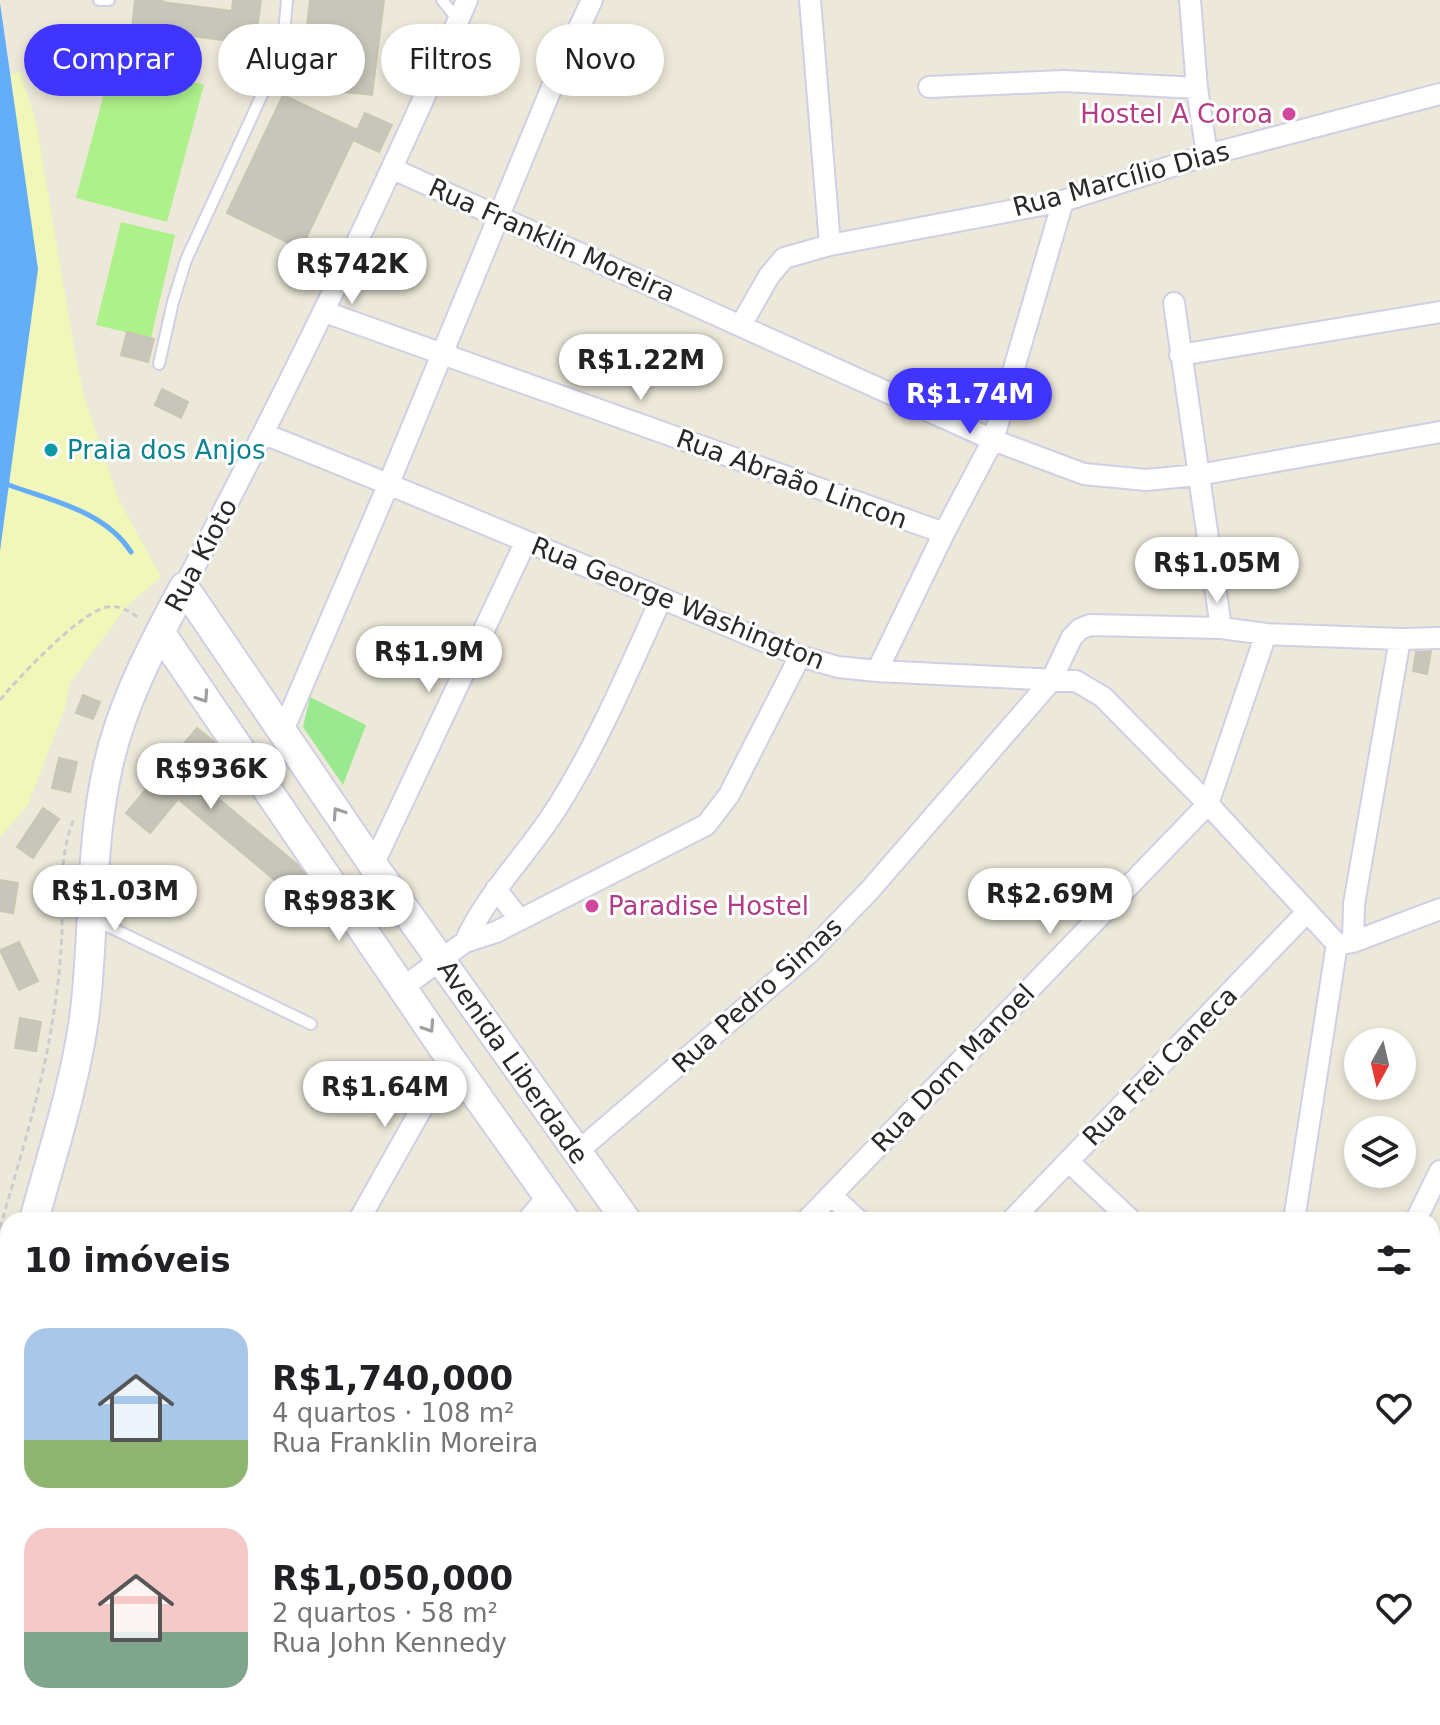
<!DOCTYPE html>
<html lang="pt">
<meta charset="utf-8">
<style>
:root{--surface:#fff;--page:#f2f2f2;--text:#202124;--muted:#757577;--accent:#3f35ff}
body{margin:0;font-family:"DejaVu Sans",sans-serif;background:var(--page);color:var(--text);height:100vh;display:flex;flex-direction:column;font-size:30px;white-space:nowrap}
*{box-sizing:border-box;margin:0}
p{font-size:26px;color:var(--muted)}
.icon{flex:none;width:44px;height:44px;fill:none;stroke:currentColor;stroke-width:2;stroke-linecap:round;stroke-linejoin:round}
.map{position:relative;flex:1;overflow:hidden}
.sheet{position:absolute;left:0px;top:1212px;width:1440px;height:514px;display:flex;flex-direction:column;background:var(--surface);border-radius:24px 24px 0 0;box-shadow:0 4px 12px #0003}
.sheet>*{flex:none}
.banner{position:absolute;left:24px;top:24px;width:800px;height:72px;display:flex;gap:16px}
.needle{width:52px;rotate:188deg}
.controls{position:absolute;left:1344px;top:1028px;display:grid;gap:16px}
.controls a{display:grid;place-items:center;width:72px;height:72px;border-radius:50%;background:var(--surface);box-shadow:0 4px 12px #0003;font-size:40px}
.price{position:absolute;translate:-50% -68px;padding:0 18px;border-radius:28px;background:#fff;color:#222;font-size:26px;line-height:52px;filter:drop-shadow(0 2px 4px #0008)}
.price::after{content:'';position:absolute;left:50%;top:48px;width:24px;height:18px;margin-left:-12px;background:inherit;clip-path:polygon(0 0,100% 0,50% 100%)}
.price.on{background:var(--accent);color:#fff}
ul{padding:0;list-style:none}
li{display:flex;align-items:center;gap:24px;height:200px;padding:0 24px}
li span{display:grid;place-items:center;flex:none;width:224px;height:160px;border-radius:24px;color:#555}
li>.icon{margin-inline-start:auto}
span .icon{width:96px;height:96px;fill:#fffc;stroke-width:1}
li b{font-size:34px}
h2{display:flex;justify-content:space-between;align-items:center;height:96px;padding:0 24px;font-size:34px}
.tag{padding:0 28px;border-radius:36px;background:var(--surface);box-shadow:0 4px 12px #0003;font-size:28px;line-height:72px}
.tag.on{background:var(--accent);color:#fff}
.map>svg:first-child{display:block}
.green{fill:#9ae991}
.sand{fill:#f1f6b9}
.pitch{fill:#aef18b}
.water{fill:#63adf9}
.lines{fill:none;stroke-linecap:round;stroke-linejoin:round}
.stream{stroke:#63adf9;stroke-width:5}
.building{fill:#c8c6ba;stroke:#c9c6b3;stroke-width:2}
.lane-casing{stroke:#d0cfe4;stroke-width:14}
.street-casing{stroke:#d0cfe4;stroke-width:24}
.secondary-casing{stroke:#d0cfe4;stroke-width:32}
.path{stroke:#ccc;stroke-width:3;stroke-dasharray:6 4;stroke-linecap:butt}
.lane{stroke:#fff;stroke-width:10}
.street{stroke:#fff;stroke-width:20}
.secondary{stroke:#fff;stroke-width:28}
.oneway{stroke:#9f9f9f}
.hotel-dot{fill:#d1479c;stroke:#fff;stroke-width:3}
.culture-dot{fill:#0f9aa8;stroke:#fff;stroke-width:3}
.labels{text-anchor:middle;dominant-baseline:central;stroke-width:6;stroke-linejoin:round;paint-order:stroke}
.hotel-label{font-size:26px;fill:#b23c85;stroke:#fff;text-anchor:end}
.street-label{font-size:26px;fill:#292929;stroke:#fff}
.culture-label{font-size:26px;fill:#0d838f;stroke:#fff;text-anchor:start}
</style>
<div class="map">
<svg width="1440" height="1725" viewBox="0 0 1440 1725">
<rect width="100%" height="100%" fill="#ede9da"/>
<!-- green -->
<path class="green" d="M310 697 366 725 343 785 303 727Z"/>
<!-- sand -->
<path class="sand" d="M20 72 36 121 76 359 85 399 120 502 161 577 127 606 70 683 65 708 28 805 0 837V195L6 75Z"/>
<!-- pitch -->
<path class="pitch" d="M113 60 204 85 167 222 76 198Z
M121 222 175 235 151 338 96 325Z"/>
<!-- water -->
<path class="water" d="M0 3 38 269 0 551Z"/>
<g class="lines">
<!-- stream -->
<path class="stream" d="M9 485C52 501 105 511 131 552"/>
</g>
<!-- building -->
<path class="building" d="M135 0H163L162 2 232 11 233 0H261L255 44 132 29Z
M310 0H384L372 95 300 87Z
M283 95 357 130 365 113 392 125 379 152 353 140 301 249 227 213Z
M127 332 154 339 148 362 121 355Z
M162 389 188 402 181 418 155 405Z
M1431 651 1427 674 1413 671 1416 652Z
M83 695 100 702 93 719 76 713Z
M197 728 213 741 220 750 195 779 298 865 309 880 295 897 178 799 150 833 126 813Z
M59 758 77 762 70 792 52 788Z
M43 808 59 819 33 858 17 847Z
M0 880 18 883 13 913 0 911Z
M19 942 38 981 19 990 0 950Z
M20 1018 41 1022 36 1051 15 1048Z"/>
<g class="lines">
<defs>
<path id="lane" d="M99 0H109
M442 0 458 20
M159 364 173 302 186 260 277 62 284 33 287 0
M95 920 311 1024"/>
<path id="street" d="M810 0 830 245
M1190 0 1197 88 1207 155
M929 87 1064 81 1197 88
M393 169 993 440 1084 474 1146 480 1198 475 1440 432
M1174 303 1221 628
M325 312 944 533
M741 325 769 276 784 258 830 245 1063 201 1207 155 1440 94
M1180 355 1440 312
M264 434C444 505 621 582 800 656L838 667 877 671 1076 681 1103 697 1208 804 1337 944
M184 587C285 394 381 200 467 0
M877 671 944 533 993 440 1063 201
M282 733 389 483 554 82 592 0
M373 865 525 543
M496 889 520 920
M465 942C488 891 529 853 558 806 599 741 629 669 661 599
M1353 942 1354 904 1400 639
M1341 944 1353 942 1440 909
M402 988 465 942 496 932 706 825 729 795 800 656
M577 1152 808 954 869 891 1051 681 1072 637 1080 629 1090 625 1221 628 1266 634 1400 639 1440 638
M1069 1162 1131 1220
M831 1195 858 1220
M359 1220 450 1058
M528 1220 548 1196
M807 1220 1208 804 1266 634
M1012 1220 1307 912
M1294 1220 1337 944
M1416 1220 1440 1171
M1432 1395 1440 1400
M0 1599 8 1602
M0 1622 8 1625
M530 1718 535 1725
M277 1725 287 1718
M637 1725 649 1718
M1298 1725 1300 1718"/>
<path id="secondary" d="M160 632 450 1058 565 1220
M34 1220C52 1154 74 1088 84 1019 95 937 89 853 107 771 120 707 153 644 184 587L373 865 626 1220
M0 1339 8 1312
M1432 1521 1440 1520
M1034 1718 1036 1725
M1085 1718 1087 1725"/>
</defs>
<!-- lane casing -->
<use href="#lane" class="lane-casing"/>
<!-- street casing -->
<use href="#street" class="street-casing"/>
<!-- secondary casing -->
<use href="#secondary" class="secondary-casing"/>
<!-- path -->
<path class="path" d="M0 700C18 678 80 612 107 607 121 605 129 611 140 619
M0 1228C21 1154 45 1080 55 1004 59 980 61 955 62 931 62 894 59 851 75 817"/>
<!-- lane -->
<use href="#lane" class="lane"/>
<!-- street -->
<use href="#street" class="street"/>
<!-- secondary -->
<use href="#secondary" class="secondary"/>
</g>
<!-- one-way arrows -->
<defs><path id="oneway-chevron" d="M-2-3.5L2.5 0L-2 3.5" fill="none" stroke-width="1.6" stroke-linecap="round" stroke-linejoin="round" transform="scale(2)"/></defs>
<g class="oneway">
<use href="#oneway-chevron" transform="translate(203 697) rotate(56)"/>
<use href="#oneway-chevron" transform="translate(338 813) rotate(-124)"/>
<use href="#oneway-chevron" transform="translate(429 1027) rotate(56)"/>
</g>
<!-- markers -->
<g class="hotel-dot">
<circle cx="1289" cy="114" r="8"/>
<circle cx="592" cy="906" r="8"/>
</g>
<circle class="culture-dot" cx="51" cy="450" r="8"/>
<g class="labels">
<!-- hotel labels -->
<g class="hotel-label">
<text x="1273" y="114">Hostel A Coroa</text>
<text x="608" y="906" text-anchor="start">Paradise Hostel</text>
</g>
<!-- street labels -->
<g class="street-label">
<text transform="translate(1121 179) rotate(-15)">Rua Marcílio Dias</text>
<text transform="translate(552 240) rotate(24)">Rua Franklin Moreira</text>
<text transform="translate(792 479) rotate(20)">Rua Abraão Lincon</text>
<text transform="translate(201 555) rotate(-62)">Rua Kioto</text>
<text transform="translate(678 603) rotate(22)">Rua George Washington</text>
<text transform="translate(757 995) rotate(-42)">Rua Pedro Simas</text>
<text transform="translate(513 1062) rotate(55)">Avenida Liberdade</text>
<text transform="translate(1160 1066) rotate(-46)">Rua Frei Caneca</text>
<text transform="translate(953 1068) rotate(-46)">Rua Dom Manoel</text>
</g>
<!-- culture labels -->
<g class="culture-label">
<text x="67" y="450">Praia dos Anjos</text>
</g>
</g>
</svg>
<div class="controls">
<a><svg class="needle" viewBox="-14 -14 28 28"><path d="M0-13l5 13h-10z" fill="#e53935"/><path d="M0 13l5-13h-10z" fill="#757577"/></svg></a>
<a><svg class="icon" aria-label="layers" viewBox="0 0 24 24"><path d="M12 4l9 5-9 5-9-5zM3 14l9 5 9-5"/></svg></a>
</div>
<b class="price" style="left:352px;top:306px">R$742K</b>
<b class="price" style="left:641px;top:402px">R$1.22M</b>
<b class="price on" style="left:970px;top:436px">R$1.74M</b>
<b class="price" style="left:1217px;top:605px">R$1.05M</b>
<b class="price" style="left:429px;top:694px">R$1.9M</b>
<b class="price" style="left:211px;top:811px">R$936K</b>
<b class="price" style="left:115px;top:933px">R$1.03M</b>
<b class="price" style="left:1050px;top:936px">R$2.69M</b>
<b class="price" style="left:339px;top:943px">R$983K</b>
<b class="price" style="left:385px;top:1129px">R$1.64M</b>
<div class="banner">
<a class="tag on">Comprar</a>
<a class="tag">Alugar</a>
<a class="tag">Filtros</a>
<a class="tag">Novo</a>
</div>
<section class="sheet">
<h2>10 imóveis<svg class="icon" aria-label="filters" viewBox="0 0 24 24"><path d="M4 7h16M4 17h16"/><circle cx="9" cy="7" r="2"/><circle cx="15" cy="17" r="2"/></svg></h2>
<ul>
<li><span style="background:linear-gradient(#a9c7e8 70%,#8fb573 0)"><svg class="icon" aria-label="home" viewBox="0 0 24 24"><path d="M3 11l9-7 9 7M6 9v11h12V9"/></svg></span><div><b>R$1,740,000</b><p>4 quartos · 108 m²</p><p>Rua Franklin Moreira</p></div><svg class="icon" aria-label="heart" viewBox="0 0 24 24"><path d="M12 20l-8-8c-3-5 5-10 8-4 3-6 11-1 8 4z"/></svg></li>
<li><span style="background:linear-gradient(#f6c9c9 65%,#7fa58c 0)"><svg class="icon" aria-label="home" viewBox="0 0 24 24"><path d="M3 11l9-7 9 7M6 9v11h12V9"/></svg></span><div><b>R$1,050,000</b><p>2 quartos · 58 m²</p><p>Rua John Kennedy</p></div><svg class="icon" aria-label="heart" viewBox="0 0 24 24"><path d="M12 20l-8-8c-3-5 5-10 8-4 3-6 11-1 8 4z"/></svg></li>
</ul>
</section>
</div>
